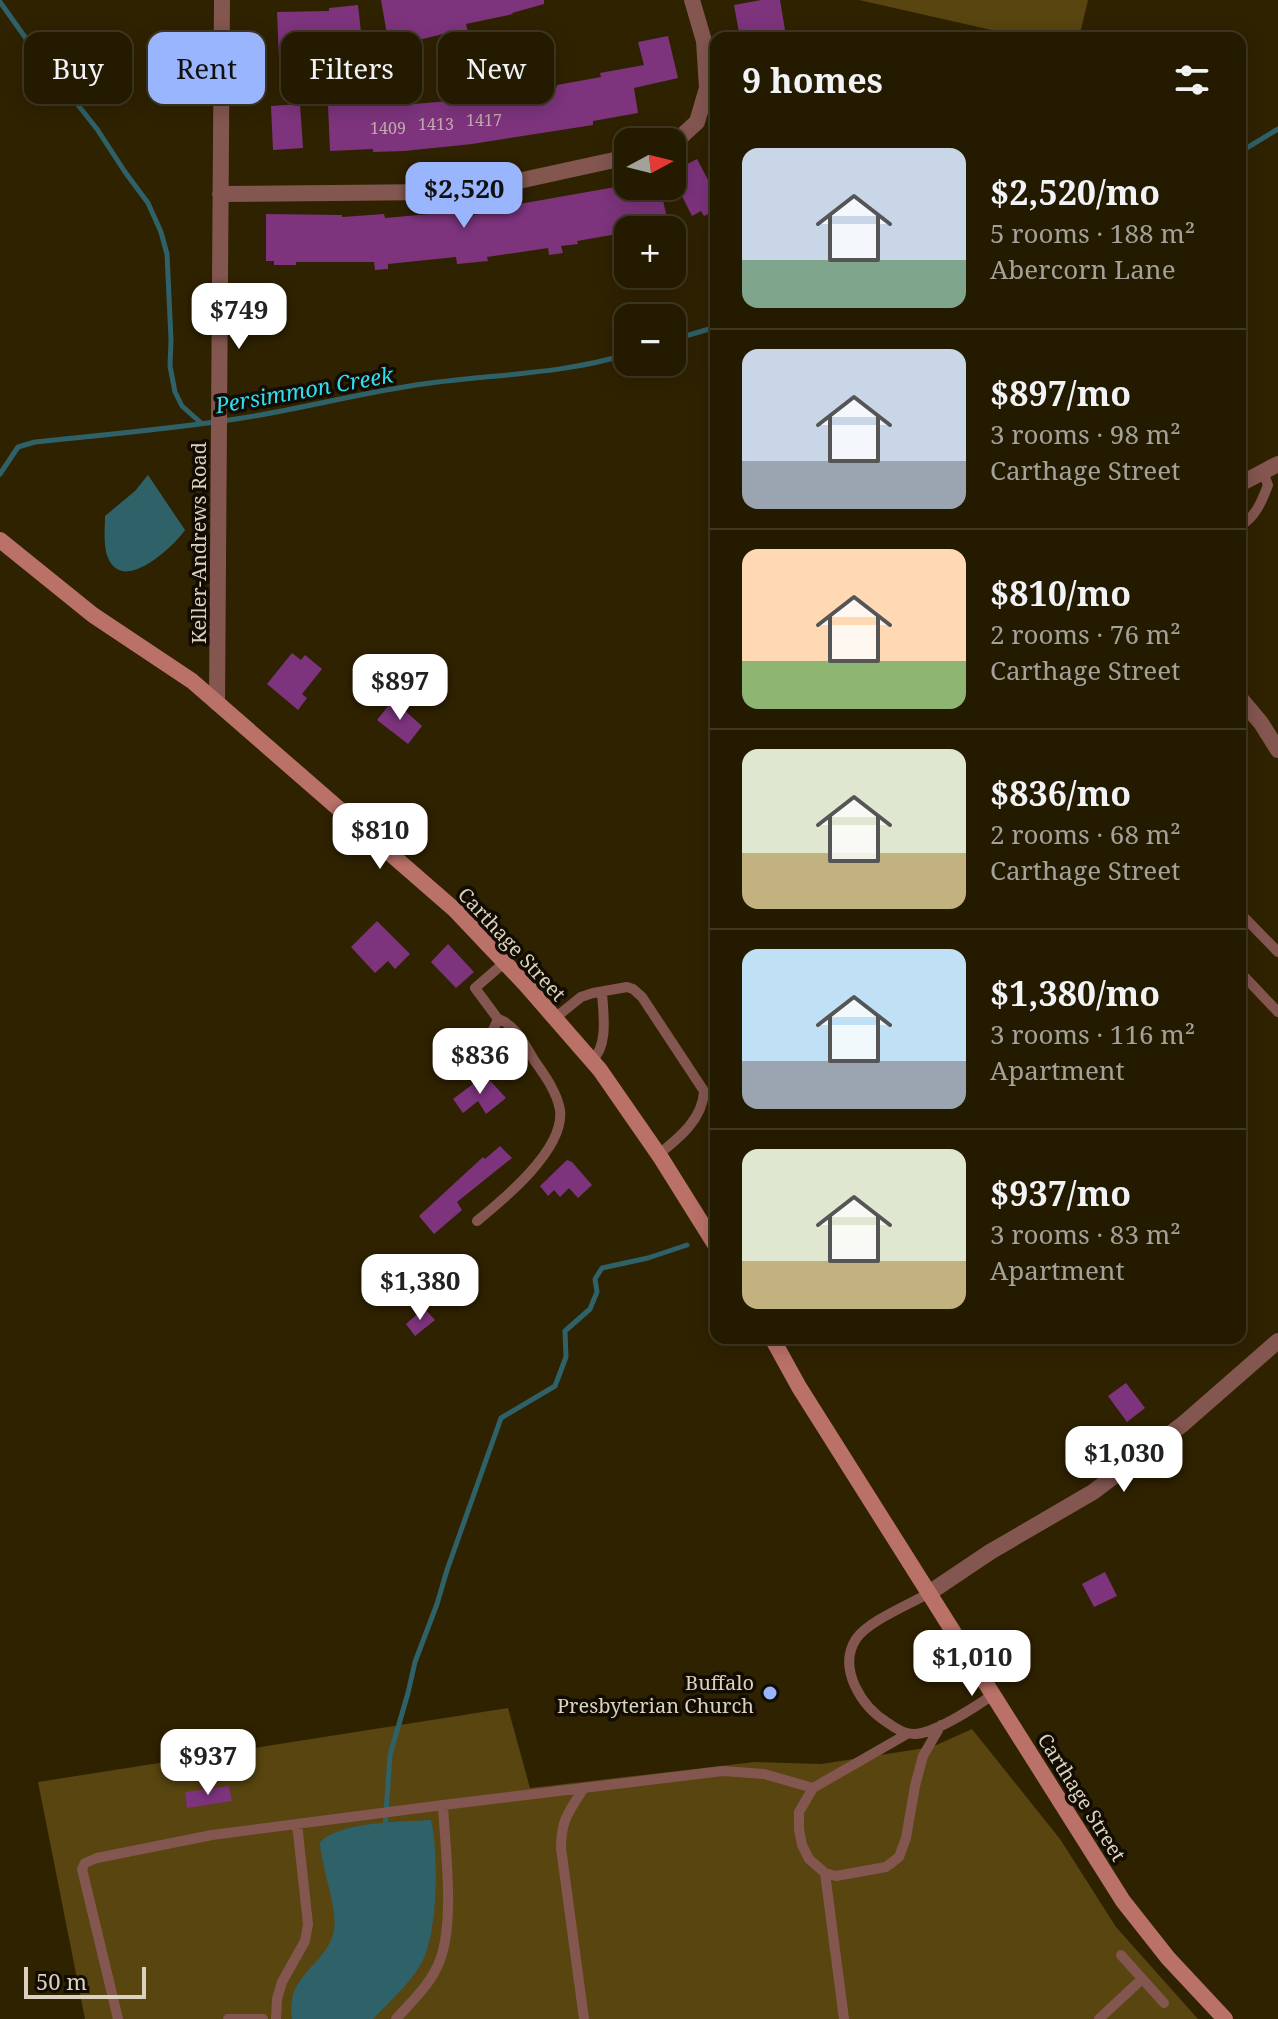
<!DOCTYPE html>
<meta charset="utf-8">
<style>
:root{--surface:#231a00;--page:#2b230a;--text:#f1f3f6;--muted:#a3a199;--line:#403822;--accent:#99b5fd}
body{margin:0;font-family:"Noto Serif",serif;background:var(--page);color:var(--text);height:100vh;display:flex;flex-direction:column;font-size:30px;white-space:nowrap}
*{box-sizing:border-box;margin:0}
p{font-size:26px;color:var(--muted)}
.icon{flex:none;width:44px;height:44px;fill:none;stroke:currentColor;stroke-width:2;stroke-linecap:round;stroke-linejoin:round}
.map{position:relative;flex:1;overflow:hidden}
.side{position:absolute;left:710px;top:32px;width:536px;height:1312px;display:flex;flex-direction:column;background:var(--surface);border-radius:16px;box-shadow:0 4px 20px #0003,0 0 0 2px var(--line)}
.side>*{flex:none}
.banner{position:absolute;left:24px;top:32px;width:566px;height:72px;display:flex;gap:16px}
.needle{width:52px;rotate:83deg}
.controls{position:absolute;left:614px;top:128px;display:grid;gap:16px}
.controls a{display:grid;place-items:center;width:72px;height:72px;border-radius:16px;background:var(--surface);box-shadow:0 4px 20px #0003,0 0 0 2px var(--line);font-size:40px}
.scale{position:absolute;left:24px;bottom:20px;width:122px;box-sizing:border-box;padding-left:8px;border:4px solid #dad1be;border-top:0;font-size:22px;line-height:28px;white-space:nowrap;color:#dad1be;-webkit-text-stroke:6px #120c02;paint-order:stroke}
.price{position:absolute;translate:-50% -68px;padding:0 18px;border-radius:16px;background:#fff;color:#222;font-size:26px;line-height:52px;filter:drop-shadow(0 2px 4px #0008)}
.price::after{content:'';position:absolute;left:50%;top:48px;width:24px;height:18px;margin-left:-12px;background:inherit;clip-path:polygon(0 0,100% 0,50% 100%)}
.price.active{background:var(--accent);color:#111}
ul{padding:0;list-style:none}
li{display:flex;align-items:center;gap:24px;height:200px;padding:0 32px}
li+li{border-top:2px solid var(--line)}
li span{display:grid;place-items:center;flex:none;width:224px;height:160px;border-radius:16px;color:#555}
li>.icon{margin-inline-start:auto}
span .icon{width:96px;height:96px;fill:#fffc;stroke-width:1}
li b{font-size:34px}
h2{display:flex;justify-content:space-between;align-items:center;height:96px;padding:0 32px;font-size:34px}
.chip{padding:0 28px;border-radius:16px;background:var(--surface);box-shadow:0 4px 20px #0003,0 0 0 2px var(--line);font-size:28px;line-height:72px}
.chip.active{background:var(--accent);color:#111}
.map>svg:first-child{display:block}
.green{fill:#584510}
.water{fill:#2f6168}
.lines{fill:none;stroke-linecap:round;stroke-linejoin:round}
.stream{stroke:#2f6168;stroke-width:5}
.building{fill:#7d347d}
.service{stroke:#845650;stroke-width:10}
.minor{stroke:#845650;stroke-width:16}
.secondary{stroke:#b97168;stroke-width:16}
.poi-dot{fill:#99b5fd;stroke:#120c02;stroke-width:3}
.labels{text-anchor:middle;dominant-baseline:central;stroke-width:7;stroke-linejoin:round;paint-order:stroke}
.number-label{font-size:16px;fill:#c3aaae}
.street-label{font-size:20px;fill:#dad1be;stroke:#120c02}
.poi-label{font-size:20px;fill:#dad1be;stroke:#120c02;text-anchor:end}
.water-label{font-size:22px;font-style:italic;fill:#2fdef3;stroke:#120c02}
</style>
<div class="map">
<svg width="1278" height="2019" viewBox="0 0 1278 2019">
<rect width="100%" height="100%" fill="#2f2200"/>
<!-- green -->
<path class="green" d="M859 0H1088L1079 38H1027Z
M508 1708 530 1788 755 1762 821 1764 932 1747 972 1729 1060 1839 1116 1927 1198 2019H85L38 1782Z"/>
<!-- water -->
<path class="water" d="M148 475 185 530C175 545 136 581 117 569 101 559 105 532 105 516L135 491Z
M431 1820C439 1854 438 1932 422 1962 410 1984 390 2001 373 2019H292C291 2013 291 2006 292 2000 296 1972 330 1958 334 1930 338 1908 321 1867 320 1842 342 1821 400 1822 431 1820Z"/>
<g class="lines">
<!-- stream -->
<path class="stream" d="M0 2 32 47 97 129 125 172 148 203 161 232 167 254 171 340 170 366 175 392 182 406 200 422
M1240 152 1278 129
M672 340 716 327
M0 474 18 447 35 442C102 435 170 429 236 419 295 410 352 395 410 386 483 374 557 376 628 354
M715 1209 716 1206
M385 1827 390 1755 408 1693 415 1662 437 1604 447 1570 501 1418 555 1386 566 1357 565 1331 590 1309 597 1292 595 1279 602 1268 648 1258 687 1245"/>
</g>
<!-- building -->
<path class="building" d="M381 0H544V4L512 13 513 14 466 24 468 32 448 37 447 33 419 40 420 47 404 50 403 44 389 46Z
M761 0H780L785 30 740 38 734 5Z
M358 5 364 59 352 60 351 53 315 58 279 59 277 12 329 11V8Z
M668 36 678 78 634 88 638 113 593 121V125L472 144 404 151 373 152V149L330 151 328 106 414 104 449 101V102L557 87V85L601 77 600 73 644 65 638 42Z
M300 104 303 148 273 150 271 106Z
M697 159 716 195V210L704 216 701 211 692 216 672 176V172Z
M621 186H660L669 228 662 230H622L623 233 577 241 578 244 561 246 563 253 549 255 548 248 487 257 488 261 457 264 456 257 388 264V269L375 270 374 262H296V265H274V261H266V214L342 215V217L384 214 385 218 463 211 464 216 497 212V208Z
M292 653 301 660 305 655 322 669 302 694 307 698 298 710 267 684Z
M393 700 422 726 408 744 377 720Z
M377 921 410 954 395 969 388 961 375 973 351 947Z
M448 944 474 972 456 988 431 962Z
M485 1075 506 1098 486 1114 478 1101 463 1113 453 1099Z
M500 1146 512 1158 457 1202 462 1210 434 1234 419 1216 483 1157 485 1159Z
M567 1160 572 1162 592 1185 578 1198 569 1188 560 1197 554 1190 548 1196 540 1186Z
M424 1308 435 1320 415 1336 406 1324Z
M1126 1383 1145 1408 1127 1422 1108 1396Z
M1105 1572 1117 1596 1094 1607 1082 1584Z
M229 1786 232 1801 187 1808 185 1792Z"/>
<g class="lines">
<!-- service -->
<path class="service" d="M1240 526C1255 518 1262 501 1268 485L1263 472
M1240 913 1278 952
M1240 972 1278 1012
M555 1018 581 997 593 993 627 987 633 989 642 997 704 1091C703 1119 679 1138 659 1154
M456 1052C481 1051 489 1041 498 1019L475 988 505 962
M592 1060C609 1046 603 1012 602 992
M477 1221C504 1199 565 1149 560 1110 557 1092 544 1074 534 1060 525 1045 515 1024 498 1019
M929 1593C909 1605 868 1621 856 1639 837 1669 862 1707 888 1723 896 1729 906 1735 916 1734 938 1732 975 1707 994 1694
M907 1734 813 1788 799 1812V1829L802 1845 809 1859 825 1873 836 1876 886 1867 899 1857 906 1838 915 1786 923 1756 941 1725
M584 1788C569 1811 561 1820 561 1848L584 2019
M825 1873 844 2019
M1121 1955 1164 2003
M118 2019 82 1869 85 1863 97 1858 212 1835 443 1805 723 1771 764 1774 813 1788
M228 2019H263
M276 2019 277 1999 282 1982 305 1941 308 1924 297 1824
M396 2019C412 2001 432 1983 440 1960 455 1921 445 1847 443 1805
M1099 2019 1142 1979"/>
<!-- minor -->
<path class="minor" d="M672 145 697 122 707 88 704 41 692 0
M220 194 436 192 491 187 628 157
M1240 484 1278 464
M1240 698 1261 723 1278 750
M217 703 222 0
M929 1593 990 1552 1093 1492 1183 1424 1278 1341"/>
<!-- secondary -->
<path class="secondary" d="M0 540 93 615 192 681 455 910 526 985 600 1070 661 1158 716 1246
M772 1338 799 1387 1123 1901 1168 1958 1225 2019"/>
</g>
<!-- markers -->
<circle class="poi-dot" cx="770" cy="1693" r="8"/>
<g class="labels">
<!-- number labels -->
<g class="number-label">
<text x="484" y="120">1417</text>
<text x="436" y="124">1413</text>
<text x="388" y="128">1409</text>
</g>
<!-- street labels -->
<g class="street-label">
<text transform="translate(198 543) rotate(-90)">Keller-Andrews Road</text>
<text transform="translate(512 944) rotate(47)">Carthage Street</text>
<text transform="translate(1082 1797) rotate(58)">Carthage Street</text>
</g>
<!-- poi labels -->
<g class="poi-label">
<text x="754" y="1682">Buffalo<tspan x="754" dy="23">Presbyterian Church</tspan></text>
</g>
<!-- water labels -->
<g class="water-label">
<text transform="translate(304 389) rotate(-10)">Persimmon Creek</text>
</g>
</g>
</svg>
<div class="controls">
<a><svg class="needle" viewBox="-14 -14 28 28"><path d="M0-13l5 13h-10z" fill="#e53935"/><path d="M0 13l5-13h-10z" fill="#a3a199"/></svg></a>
<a>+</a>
<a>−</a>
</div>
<div class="scale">50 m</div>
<b class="price active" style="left:464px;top:230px">$2,520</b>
<b class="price" style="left:239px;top:351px">$749</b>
<b class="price" style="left:400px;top:722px">$897</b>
<b class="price" style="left:380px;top:871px">$810</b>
<b class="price" style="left:480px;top:1096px">$836</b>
<b class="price" style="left:420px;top:1322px">$1,380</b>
<b class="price" style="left:1124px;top:1494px">$1,030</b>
<b class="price" style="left:972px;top:1698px">$1,010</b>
<b class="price" style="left:208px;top:1797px">$937</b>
<div class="banner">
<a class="chip">Buy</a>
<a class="chip active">Rent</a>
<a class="chip">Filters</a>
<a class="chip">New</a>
</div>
<section class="side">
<h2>9 homes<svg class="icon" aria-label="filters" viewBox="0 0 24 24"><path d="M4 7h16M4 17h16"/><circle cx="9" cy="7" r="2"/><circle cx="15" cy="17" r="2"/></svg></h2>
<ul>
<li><span style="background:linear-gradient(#c9d6e8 70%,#7fa58c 0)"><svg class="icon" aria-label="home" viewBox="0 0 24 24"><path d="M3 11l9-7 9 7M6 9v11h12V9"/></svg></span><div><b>$2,520/mo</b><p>5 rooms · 188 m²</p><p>Abercorn Lane</p></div></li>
<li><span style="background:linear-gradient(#c9d6e8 70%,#9aa5b1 0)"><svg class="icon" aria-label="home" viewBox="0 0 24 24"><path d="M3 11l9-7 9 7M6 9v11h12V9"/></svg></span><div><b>$897/mo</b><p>3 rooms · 98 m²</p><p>Carthage Street</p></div></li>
<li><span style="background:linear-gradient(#ffd9b3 70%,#8fb573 0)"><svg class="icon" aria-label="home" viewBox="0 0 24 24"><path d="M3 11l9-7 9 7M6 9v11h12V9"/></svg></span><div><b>$810/mo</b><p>2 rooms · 76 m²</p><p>Carthage Street</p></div></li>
<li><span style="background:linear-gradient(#dfe7d0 65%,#c2b280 0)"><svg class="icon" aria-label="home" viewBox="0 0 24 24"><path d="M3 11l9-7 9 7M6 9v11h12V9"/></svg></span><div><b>$836/mo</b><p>2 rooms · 68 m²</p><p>Carthage Street</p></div></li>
<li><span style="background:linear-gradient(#bfe0f5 70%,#9aa5b1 0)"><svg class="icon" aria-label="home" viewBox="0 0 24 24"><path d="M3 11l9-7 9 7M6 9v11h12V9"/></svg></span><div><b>$1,380/mo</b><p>3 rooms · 116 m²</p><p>Apartment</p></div></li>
<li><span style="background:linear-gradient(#dfe7d0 70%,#c2b280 0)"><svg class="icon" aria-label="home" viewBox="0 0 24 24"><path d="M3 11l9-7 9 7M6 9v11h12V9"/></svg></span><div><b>$937/mo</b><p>3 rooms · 83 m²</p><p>Apartment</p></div></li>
</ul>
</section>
</div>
